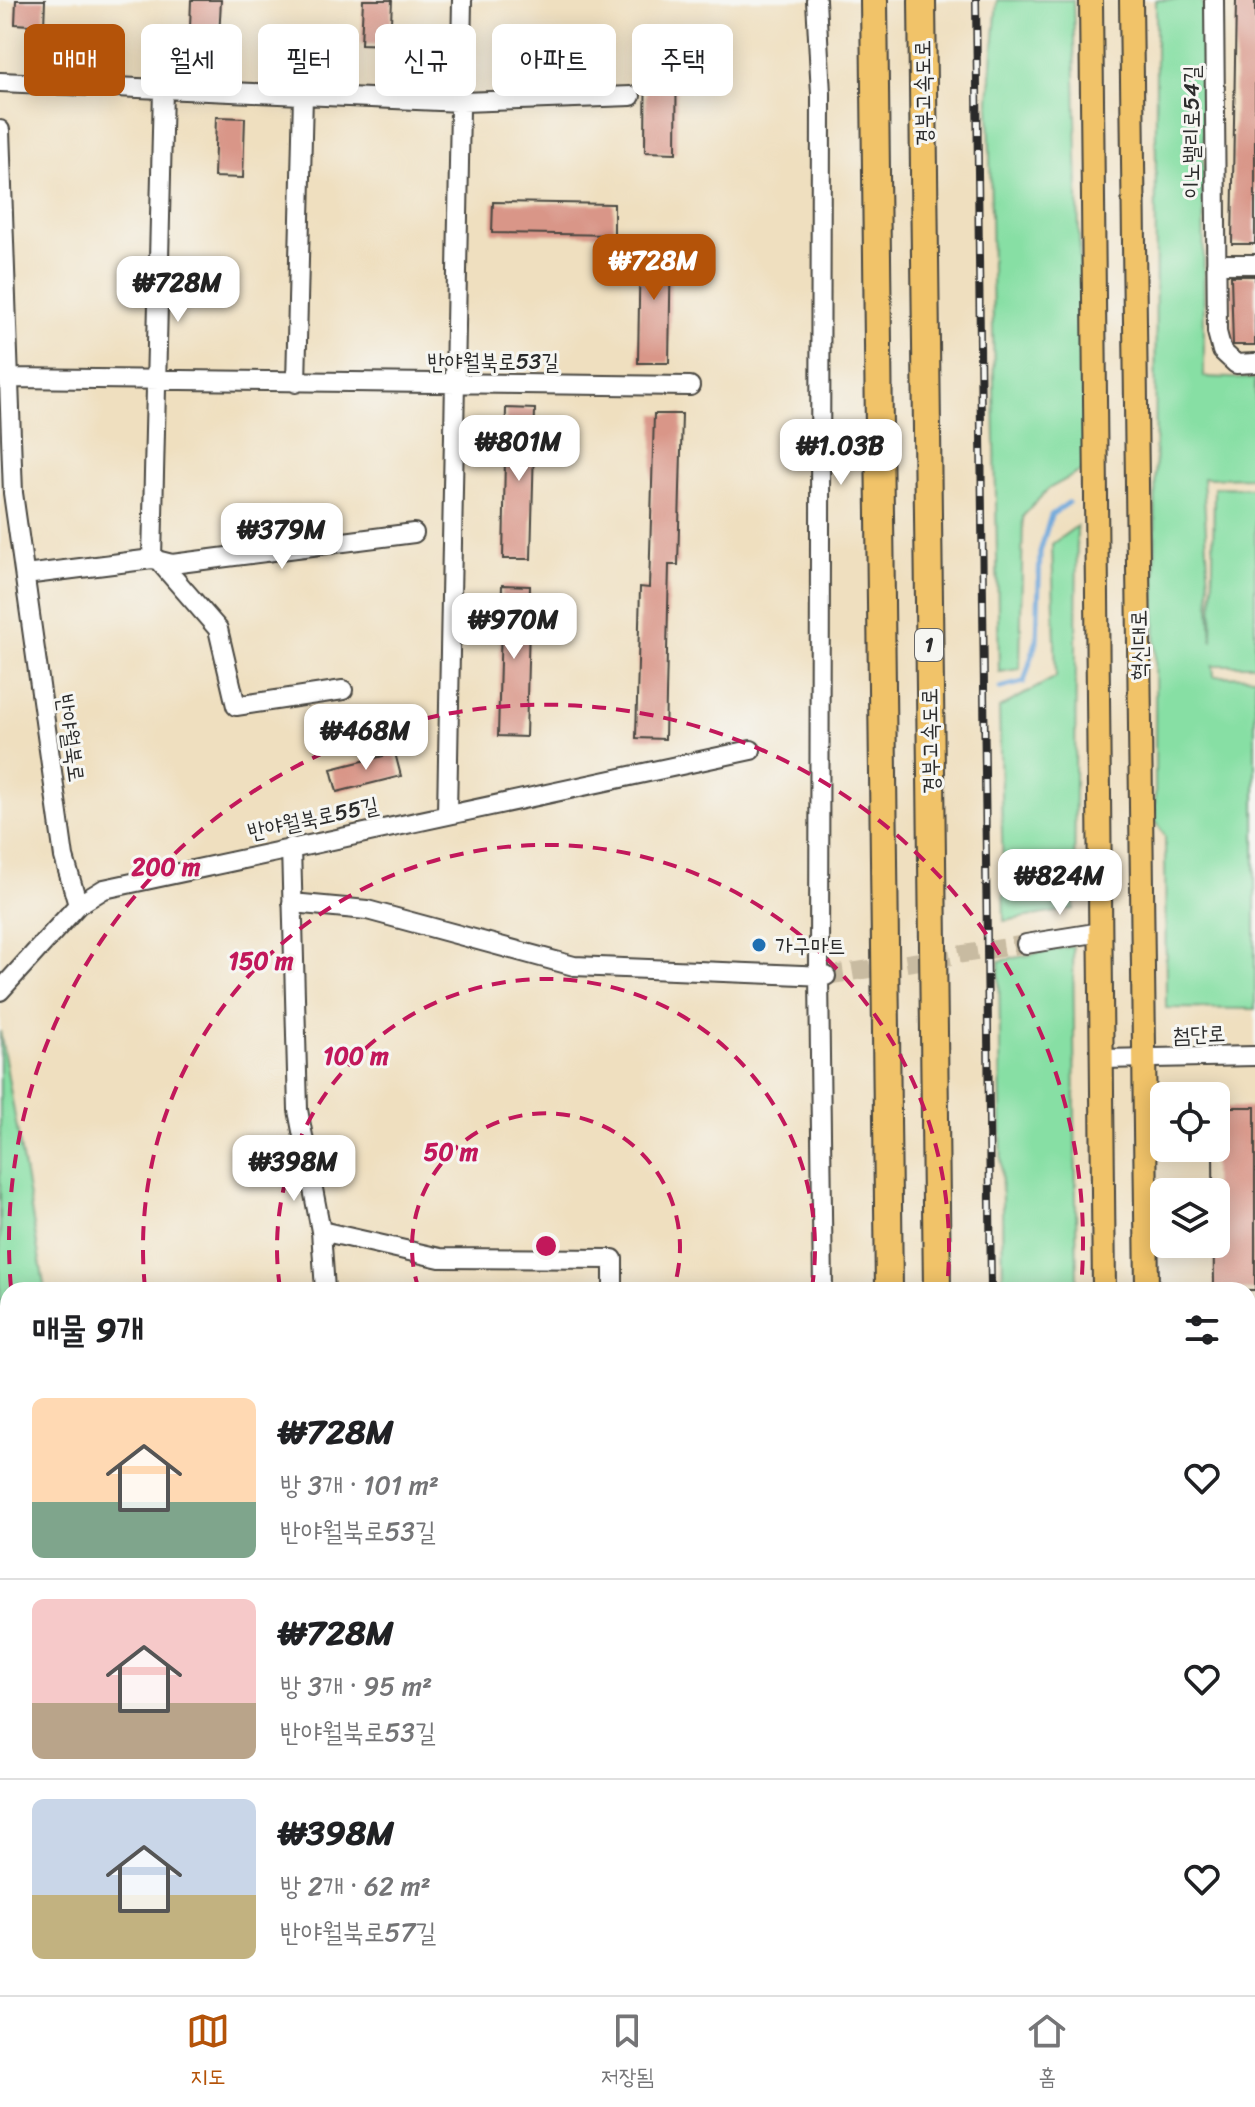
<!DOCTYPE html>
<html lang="ko">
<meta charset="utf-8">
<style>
:root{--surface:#fff;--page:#f6f6f6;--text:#202124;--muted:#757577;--line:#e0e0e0;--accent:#b45309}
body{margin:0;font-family:Sriracha,"Poor Story",sans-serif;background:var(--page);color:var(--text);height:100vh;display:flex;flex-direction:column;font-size:30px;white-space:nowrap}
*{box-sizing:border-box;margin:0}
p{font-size:26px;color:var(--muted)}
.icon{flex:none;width:44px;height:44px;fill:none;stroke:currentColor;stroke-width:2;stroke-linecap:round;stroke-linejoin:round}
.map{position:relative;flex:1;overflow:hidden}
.details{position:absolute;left:0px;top:1282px;width:1256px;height:714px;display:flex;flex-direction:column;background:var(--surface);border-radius:24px 24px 0 0;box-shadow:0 4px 20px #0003}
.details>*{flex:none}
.guide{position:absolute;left:24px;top:24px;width:800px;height:72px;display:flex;gap:16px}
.fabs{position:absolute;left:1150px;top:1082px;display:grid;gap:16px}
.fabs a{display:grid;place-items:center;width:80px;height:80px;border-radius:12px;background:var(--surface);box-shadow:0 4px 20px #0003;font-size:40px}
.price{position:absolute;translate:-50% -68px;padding:0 18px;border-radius:16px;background:#fff;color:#222;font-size:26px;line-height:52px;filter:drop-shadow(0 2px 4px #0008)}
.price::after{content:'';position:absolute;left:50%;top:48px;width:24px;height:18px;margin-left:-12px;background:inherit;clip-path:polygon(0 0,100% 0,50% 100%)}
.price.current{background:var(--accent);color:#fff}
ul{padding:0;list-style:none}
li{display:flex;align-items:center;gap:24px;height:200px;padding:0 32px}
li+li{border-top:2px solid var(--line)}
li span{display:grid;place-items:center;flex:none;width:224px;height:160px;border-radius:12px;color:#555}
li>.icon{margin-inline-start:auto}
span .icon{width:96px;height:96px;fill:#fffc;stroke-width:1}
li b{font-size:34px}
h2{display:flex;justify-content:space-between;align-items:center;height:96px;padding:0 32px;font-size:34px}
.tag{padding:0 28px;border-radius:12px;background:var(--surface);box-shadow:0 4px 20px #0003;font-size:28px;line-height:72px}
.tag.current{background:var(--accent);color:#fff}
.dock{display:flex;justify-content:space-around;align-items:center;height:112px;border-top:2px solid var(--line);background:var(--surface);font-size:22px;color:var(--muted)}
.dock a{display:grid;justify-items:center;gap:4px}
.dock .current{color:var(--accent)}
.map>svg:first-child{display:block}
.green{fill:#87dfa4;stroke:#598568;stroke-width:2}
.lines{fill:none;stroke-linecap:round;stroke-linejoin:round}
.stream{stroke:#69a4d9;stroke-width:5}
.building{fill:#d99688}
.minor-tunnel{stroke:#c8bba1;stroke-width:18;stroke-dasharray:18 9;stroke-linecap:butt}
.minor-casing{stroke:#484641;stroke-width:22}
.major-casing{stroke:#484641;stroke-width:26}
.highway-casing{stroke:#484641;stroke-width:30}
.minor{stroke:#fff;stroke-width:18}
.major{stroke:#f1c369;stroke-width:22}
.highway{stroke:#f1c369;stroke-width:26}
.rail-casing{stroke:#2b2b2b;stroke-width:8}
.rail{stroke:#f6f6f2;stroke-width:5;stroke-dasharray:15;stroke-linecap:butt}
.ring{fill:none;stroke:#c2185b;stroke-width:4;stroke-dasharray:14 10}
.poi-dot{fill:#1f6fb2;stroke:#f6f6f2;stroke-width:3}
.labels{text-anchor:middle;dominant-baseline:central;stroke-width:6;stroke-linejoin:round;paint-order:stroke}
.shield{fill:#f6f6f2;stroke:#686867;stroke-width:2}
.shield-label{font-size:20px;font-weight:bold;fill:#2b2b2b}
.street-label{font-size:22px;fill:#2b2b2b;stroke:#f6f6f2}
.poi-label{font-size:22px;fill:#2b2b2b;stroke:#f6f6f2;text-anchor:start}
.centre{fill:#c2185b;stroke:#f6f6f2;stroke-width:4}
.ring-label{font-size:24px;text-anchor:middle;font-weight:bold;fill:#c2185b;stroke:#f6f6f2;stroke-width:6;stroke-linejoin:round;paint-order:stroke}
</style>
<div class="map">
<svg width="1255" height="1995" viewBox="0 0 1255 1995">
<rect width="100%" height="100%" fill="#f6f6f2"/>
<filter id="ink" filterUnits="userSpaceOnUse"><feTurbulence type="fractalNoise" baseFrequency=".0125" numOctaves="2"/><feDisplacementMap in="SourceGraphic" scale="16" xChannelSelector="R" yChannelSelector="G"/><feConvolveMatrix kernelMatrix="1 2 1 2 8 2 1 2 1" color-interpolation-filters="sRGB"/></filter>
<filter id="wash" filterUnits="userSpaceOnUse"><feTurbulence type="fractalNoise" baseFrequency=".006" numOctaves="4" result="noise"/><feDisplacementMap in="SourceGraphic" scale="32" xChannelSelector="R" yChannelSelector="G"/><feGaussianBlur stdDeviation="1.8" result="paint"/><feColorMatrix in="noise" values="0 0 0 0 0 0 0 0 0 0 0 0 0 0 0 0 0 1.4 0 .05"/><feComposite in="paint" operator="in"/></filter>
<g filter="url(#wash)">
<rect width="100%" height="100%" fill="#efdfbf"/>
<!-- green -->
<path class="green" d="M997 0H1073L1085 469 1048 489 1023 516 1020 669 999 672 989 100Z
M1156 0H1203L1204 377 1255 379V477L1203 478 1212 642 1214 487 1255 488V665H1213L1214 676 1255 677V1009L1166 1008 1165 836 1155 820Z
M1077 526 1074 909 1004 921 999 708 1056 677 1052 544Z
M1073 946 1077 1290H1003L999 961Z
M0 1031 45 1290H8V1398L0 1353Z
M1255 1810V1995H1193V1988H1248V1811Z"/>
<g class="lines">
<!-- stream -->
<path class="stream" d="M1000 688 1024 682 1037 639 1040 552 1051 515 1068 503"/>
</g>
<g id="blocks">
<!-- building -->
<path class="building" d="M16 0H45L44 26 15 24Z
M191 0H221L218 57 189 56Z
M363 0H392L390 45 361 44Z
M1236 0H1255V244H1232Z
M646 30H677L676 153 645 152Z
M216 117 245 118 243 178 214 177Z
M493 202 614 204V235L492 233Z
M640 240 671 241 669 363H638Z
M1231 276H1255V345H1233Z
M506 408 535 409 531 559H503Z
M654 414H682L678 565H669L665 739 636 738 640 587 649 588Z
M502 585 530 586 526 737 498 736Z
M395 753 401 776 337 792 331 769Z
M1221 1107H1255V1290H1214L1213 1148H1216V1112Z"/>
</g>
</g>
<g filter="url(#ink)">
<use href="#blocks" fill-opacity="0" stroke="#484641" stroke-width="2"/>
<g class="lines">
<!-- minor-tunnel -->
<path class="minor-tunnel" d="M826 976 1026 944"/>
<defs>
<path id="minor" d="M816 0 821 94 819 976 823 1290
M1214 0 1217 332 1222 351 1236 364 1255 363
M0 82 462 102 631 96
M0 130 13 493 64 857 78 905
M1216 264H1255
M12 378 690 386
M296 383 303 95
M152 559 163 89
M158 560 218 629 236 706 343 690
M25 575 152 559 172 564 414 533
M447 814 462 0
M291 847 298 1110 321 1231 440 1258 613 1259V1290
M292 903 367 910 574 966 826 976
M1026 944 1101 932
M0 991 78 905 104 889 751 750
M1102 1059 1255 1056
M321 1231 325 1290
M1248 1789H1255
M0 1970 8 1972
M46 1988 48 1995
M83 1988 122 1995
M286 1988 287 1995
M507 1988V1995
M684 1988V1995
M832 1988V1995
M611 1995V1988"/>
<path id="major" d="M1091 0 1104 1290
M1131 0 1147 1290
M1111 1988V1995
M1153 1988V1995"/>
<path id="highway" d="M874 0 889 1290
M922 0 937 1290
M897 1988V1995
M945 1988V1995"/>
</defs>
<!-- minor casing -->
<use href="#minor" class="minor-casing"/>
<!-- major casing -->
<use href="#major" class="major-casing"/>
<!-- highway casing -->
<use href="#highway" class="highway-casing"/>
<!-- minor -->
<use href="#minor" class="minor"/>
<!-- major -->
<use href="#major" class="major"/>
<!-- highway -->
<use href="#highway" class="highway"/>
<defs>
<path id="rail" d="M976 0 991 1290
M999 1988V1995"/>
</defs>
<!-- rail casing -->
<use href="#rail" class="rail-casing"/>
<!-- rail -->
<use href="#rail" class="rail"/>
</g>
</g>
<!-- distance rings -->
<g class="ring">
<path d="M419 1290A134 134 0 1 1 673 1290"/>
<path d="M280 1288A269 269 0 1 1 812 1288"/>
<path d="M145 1288A403 403 0 1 1 947 1288"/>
<path d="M11 1288A537 537 0 1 1 1081 1288"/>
</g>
<!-- markers -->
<circle class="poi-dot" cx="759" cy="945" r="8"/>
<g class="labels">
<!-- shield labels -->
<rect class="shield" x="915" y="629" width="28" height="32" rx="6"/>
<g class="shield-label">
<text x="929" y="645">1</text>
</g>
<!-- street labels -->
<g class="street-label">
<text transform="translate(923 93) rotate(-91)">경부고속도로</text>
<text transform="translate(1191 132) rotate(-90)">이노밸리로54길</text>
<text x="493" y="361">반야월북로53길</text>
<text transform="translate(1139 645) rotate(-91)">혁신대로</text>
<text transform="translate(71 738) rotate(82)">반야월북로</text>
<text transform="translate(930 741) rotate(-91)">경부고속도로</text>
<text transform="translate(313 818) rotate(-12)">반야월북로55길</text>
<text transform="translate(1199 1034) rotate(-2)">첨단로</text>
</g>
<!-- poi labels -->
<g class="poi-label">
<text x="775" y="945">가구마트</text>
</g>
</g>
<circle cx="546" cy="1246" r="12" class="centre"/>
<g class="ring-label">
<text x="166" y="875">200 m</text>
<text x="261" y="969">150 m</text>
<text x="356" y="1064">100 m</text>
<text x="451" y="1160">50 m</text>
</g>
</svg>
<div class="fabs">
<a><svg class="icon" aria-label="locate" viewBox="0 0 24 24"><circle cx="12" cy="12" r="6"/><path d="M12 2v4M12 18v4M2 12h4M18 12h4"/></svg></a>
<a><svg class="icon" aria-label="layers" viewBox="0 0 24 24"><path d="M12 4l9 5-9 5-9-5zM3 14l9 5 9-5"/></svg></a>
</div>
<b class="price current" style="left:654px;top:302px">₩728M</b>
<b class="price" style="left:178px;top:324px">₩728M</b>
<b class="price" style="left:519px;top:483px">₩801M</b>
<b class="price" style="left:841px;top:487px">₩1.03B</b>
<b class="price" style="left:282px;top:571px">₩379M</b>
<b class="price" style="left:514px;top:661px">₩970M</b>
<b class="price" style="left:366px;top:772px">₩468M</b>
<b class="price" style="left:1060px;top:917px">₩824M</b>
<b class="price" style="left:294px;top:1203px">₩398M</b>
<div class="guide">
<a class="tag current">매매</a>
<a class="tag">월세</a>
<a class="tag">필터</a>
<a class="tag">신규</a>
<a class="tag">아파트</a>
<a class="tag">주택</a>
</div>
<section class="details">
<h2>매물 9개<svg class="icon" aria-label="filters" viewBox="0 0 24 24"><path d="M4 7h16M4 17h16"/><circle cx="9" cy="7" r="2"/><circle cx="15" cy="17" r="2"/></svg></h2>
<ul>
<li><span style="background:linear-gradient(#ffd9b3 65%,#7fa58c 0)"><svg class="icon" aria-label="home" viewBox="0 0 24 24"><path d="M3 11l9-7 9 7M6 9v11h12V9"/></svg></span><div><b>₩728M</b><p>방 3개 · 101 m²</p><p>반야월북로53길</p></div><svg class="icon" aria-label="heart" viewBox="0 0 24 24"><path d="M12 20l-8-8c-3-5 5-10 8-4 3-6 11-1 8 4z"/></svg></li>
<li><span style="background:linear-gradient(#f6c9c9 65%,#b9a48a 0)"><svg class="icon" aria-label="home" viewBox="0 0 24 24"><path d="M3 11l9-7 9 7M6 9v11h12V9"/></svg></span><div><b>₩728M</b><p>방 3개 · 95 m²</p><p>반야월북로53길</p></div><svg class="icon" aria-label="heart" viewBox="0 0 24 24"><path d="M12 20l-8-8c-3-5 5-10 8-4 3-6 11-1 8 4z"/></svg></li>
<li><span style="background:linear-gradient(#c9d6e8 60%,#c2b280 0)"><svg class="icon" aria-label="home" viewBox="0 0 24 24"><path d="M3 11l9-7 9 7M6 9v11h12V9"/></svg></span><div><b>₩398M</b><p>방 2개 · 62 m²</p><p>반야월북로57길</p></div><svg class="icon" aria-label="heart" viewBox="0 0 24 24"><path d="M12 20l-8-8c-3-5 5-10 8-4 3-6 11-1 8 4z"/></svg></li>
</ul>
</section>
</div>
<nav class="dock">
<a class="current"><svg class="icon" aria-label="map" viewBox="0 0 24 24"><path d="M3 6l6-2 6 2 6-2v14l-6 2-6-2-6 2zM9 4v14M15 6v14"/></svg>지도</a>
<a><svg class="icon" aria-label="saved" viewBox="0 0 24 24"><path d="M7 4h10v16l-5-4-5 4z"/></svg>저장됨</a>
<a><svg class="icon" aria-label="home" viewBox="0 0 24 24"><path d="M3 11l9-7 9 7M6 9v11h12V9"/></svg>홈</a>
</nav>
